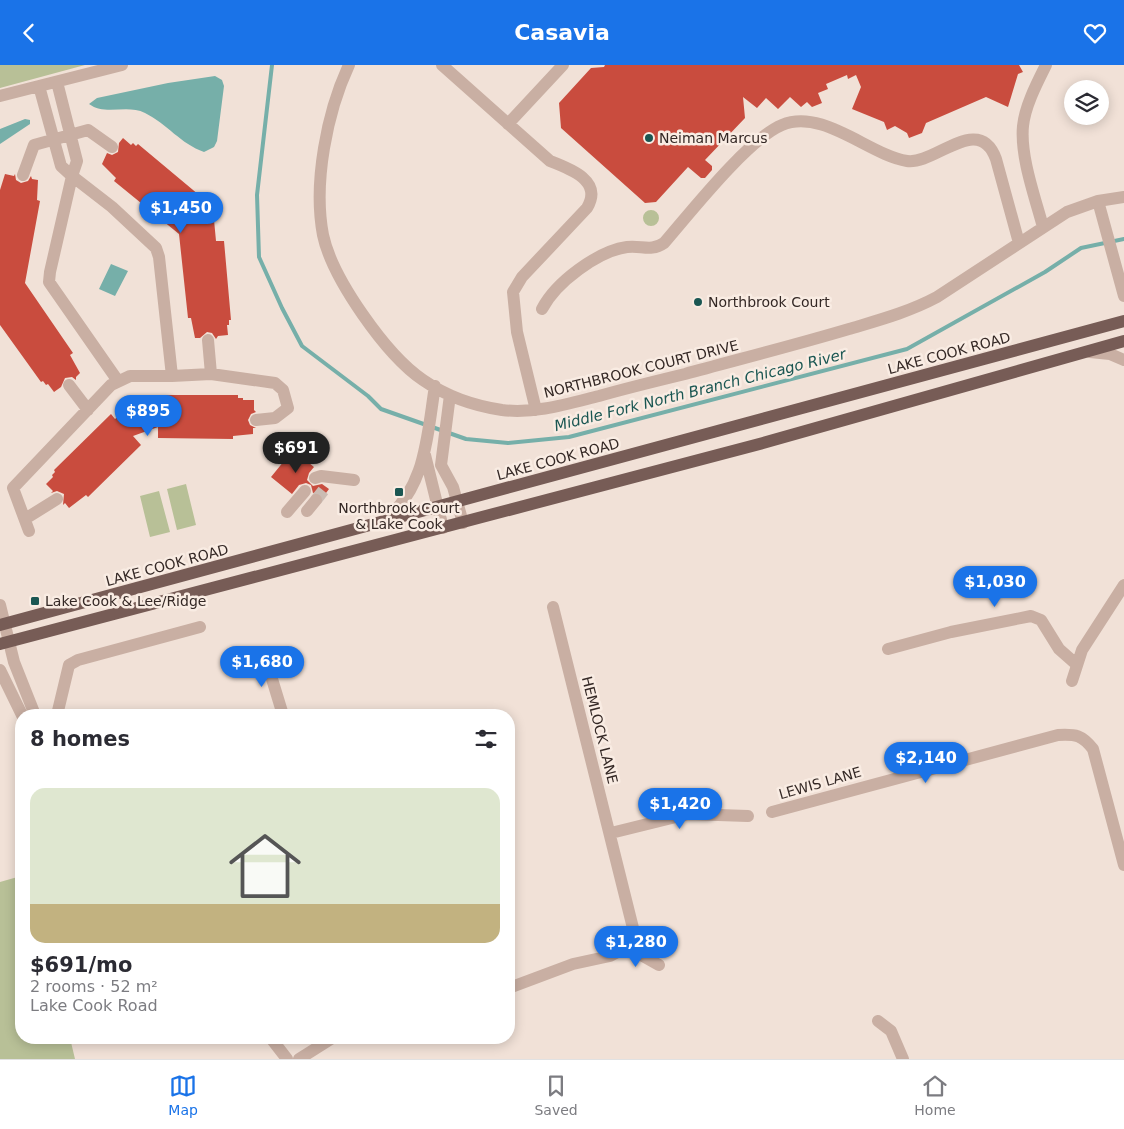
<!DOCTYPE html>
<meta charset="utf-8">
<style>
:root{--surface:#fff;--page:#f2f2f3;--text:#2b2b33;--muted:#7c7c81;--line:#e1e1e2;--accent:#1a73e8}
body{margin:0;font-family:"DejaVu Sans",sans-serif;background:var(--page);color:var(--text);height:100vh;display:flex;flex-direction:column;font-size:19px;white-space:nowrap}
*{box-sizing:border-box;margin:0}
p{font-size:16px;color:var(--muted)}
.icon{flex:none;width:28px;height:28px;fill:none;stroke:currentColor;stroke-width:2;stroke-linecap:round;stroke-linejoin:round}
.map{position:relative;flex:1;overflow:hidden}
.drawer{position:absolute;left:15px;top:644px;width:500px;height:335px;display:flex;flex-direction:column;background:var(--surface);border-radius:20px;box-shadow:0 2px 12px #0003}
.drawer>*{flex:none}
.buttons{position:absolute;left:1064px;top:15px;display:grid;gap:10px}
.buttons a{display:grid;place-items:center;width:45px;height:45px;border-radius:50%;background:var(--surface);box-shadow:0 2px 12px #0003;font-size:25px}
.price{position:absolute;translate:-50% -42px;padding:0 11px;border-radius:18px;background:var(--accent);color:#fff;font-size:16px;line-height:32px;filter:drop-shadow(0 1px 2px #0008)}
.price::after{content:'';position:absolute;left:50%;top:30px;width:15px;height:11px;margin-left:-8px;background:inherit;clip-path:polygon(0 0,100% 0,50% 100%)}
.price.active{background:#222;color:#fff}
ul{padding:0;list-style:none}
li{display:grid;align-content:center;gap:10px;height:265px;padding:0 15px}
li+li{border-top:1px solid var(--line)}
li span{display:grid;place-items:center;height:155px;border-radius:15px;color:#555}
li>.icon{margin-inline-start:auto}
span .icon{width:90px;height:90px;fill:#fffc;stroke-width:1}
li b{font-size:21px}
h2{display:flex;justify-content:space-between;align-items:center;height:60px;padding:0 15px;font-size:21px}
header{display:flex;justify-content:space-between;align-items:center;height:65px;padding:0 15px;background:var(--accent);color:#fff;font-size:22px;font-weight:800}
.tab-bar{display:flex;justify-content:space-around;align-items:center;height:70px;border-top:1px solid var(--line);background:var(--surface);font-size:14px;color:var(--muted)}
.tab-bar a{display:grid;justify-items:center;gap:2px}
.tab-bar .active{color:var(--accent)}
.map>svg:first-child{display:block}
.green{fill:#b8c097}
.water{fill:#76afa9}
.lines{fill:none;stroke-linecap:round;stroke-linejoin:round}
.stream{stroke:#76afa9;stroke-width:4}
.building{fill:#c94c3e}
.minor-tunnel{stroke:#cbbcb3;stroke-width:12;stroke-dasharray:12 6;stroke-linecap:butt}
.minor{stroke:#c9afa3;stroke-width:12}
.major{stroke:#775c56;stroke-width:12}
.poi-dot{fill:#1a5652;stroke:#f9ece3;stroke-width:2}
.labels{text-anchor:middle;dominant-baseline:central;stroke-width:5;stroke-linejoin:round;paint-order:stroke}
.poi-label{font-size:14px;fill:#342825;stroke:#f9ece3;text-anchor:start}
.street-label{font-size:14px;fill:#342825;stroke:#f9ece3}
.water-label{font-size:15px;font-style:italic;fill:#1a5652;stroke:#f9ece3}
</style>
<header><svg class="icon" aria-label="back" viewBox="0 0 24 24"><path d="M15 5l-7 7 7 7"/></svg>Casavia<svg class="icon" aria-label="heart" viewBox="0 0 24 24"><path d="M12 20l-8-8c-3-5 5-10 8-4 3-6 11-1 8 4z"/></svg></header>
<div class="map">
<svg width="1124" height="994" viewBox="0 0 1124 994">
<rect width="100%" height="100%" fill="#f1e1d7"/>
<!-- green -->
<path class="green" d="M0 0H85L0 23Z
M643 153a8 8 0 1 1 16 0a8 8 0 1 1-16 0Z
M186 419 196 460 177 465 167 424Z
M159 426 170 467 150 472 140 431Z
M21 811V972L70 973 75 994H0V817Z"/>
<!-- water -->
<path class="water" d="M215 11 222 15 224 21 217 76 214 82 204 87C181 79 167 59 145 48 127 39 105 51 89 39L97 33 168 18Z
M25 54 30 55V59L0 79V64Z
M111 199 128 206 115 231 99 224Z"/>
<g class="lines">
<!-- stream -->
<path class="stream" d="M272 0 257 130 259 192 282 243 302 281 368 331 381 344 466 374 508 378 569 372 907 284 1045 207 1081 183 1124 174"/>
</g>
<!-- building -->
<path class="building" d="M605 0H1019L1023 7 1018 9 1008 42 986 32 926 58 922 68 909 73 907 68 895 61 887 65 884 57 852 44 861 22 856 10 848 14 847 10 826 19 828 24 818 28 822 38 812 42 807 37 801 42 790 32 778 44 766 33 757 43 743 32 745 53 705 95 712 101V105L705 113H701L688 102 656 137 645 138 561 63 559 38 591 3 604 2Z
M123 73 131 80 133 78 136 81 138 79 199 130 194 136 214 155 216 176H224L231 255H229V260H227L228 270 218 271 216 274 212 268 207 267 200 273H195L191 253H188L179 169 114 116 116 113 102 99 107 88 112 90 118 87 119 78Z
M5 109 14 111 15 109 16 115 21 118 28 116 31 111 32 114 38 115 37 135 40 136 25 218 73 288 70 290 80 308 76 312V315L72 312 65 313 61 322 54 327 48 319 46 320 43 316 41 317 0 260V125Z
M159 330H238V333H243V335H254V345L256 347 251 349 248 355 250 360 256 363H253V369L233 371V374L158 373V362L133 371 141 380 88 432 86 430 69 443 65 438 63 440 64 429 57 426 51 428 53 426 46 419 53 412 52 410 55 407 54 405 111 349 115 354 137 337 159 338Z
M293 385 314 402 309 408 307 415 313 421 322 419 329 424 323 432 318 427 313 428 311 420 306 418 299 420 292 429 271 412Z"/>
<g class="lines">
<!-- minor-tunnel -->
<path class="minor-tunnel" d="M316 435 326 422"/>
<!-- minor -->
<path class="minor" d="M349 0C327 47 313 118 323 170 332 213 386 290 423 315 446 331 475 341 502 345 535 349 567 339 599 331 627 323 656 316 685 309 740 294 795 280 849 264 879 255 909 247 937 232L1067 147 1098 136 1124 132
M442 0 550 96C571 104 603 116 587 143L522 212 513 227 517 267 536 345
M39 21 61 101 72 111 77 96 57 17
M0 31 122 0
M508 59 563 0
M23 110 34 80 88 65 112 82
M1098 136 1124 231
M1043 162C1035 132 1020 91 1023 61 1025 41 1037 18 1046 0
M542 244C556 217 598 186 627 182 641 180 651 187 664 178 690 148 748 74 782 60 823 43 869 90 907 96 935 100 979 47 996 94L1019 178
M208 275 211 309
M1090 287 1110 289 1124 295
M172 311 211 309 275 318 283 325 288 343 275 353 256 355
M69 320 88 345
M450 330 441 400 453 422 463 458
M425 390 443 463
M315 413 321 411 354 415
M307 446 316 435
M287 447 305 426
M25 454 57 434
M383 456C426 425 427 370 435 321
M29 466 13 423 111 320 130 311H172L159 192 156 183 112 142 72 111 50 207 49 217 118 316
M0 540 14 597 35 650
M888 584 951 567 1031 551 1041 555 1059 584 1076 599
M265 591 283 650
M0 605 22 650
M1072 616 1082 585 1124 520
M57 650 69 600 78 595 200 562
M772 747 1058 670C1076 669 1082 670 1093 684L1124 800
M611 768 688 749 748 751
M627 882 659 900
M509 923 573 899 610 891 627 882 634 867 553 542
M878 956 891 966 903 994
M270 972 287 994
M299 994 334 972"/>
<!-- major -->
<path class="major" d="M0 560 1124 256
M0 579 763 378 1124 276"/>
</g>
<!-- markers -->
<g class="poi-dot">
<circle cx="649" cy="73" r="5"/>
<circle cx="698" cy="237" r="5"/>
<rect x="394" y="422" width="10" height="10" rx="2.5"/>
<rect x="30" y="531" width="10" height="10" rx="2.5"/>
</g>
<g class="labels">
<!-- poi labels -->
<g class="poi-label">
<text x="659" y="73">Neiman Marcus</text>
<text x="708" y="237">Northbrook Court</text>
<text x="399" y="443" text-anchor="middle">Northbrook Court<tspan x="399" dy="16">&amp; Lake Cook</tspan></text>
<text x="45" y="536">Lake Cook &amp; Lee/Ridge</text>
</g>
<!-- street labels -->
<g class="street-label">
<text transform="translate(949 288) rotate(-15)">LAKE COOK ROAD</text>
<text transform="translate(641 304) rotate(-14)">NORTHBROOK COURT DRIVE</text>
<text transform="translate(558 394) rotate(-15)">LAKE COOK ROAD</text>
<text transform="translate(167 500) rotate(-15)">LAKE COOK ROAD</text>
<text transform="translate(600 665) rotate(76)">HEMLOCK LANE</text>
<text transform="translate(820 718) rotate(-16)">LEWIS LANE</text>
</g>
<!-- water labels -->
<g class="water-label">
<text transform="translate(700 325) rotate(-14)">Middle Fork North Branch Chicago River</text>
</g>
</g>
</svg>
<div class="buttons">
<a><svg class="icon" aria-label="layers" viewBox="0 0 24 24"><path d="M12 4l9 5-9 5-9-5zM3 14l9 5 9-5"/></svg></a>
</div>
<b class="price" style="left:181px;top:169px">$1,450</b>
<b class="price" style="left:148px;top:372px">$895</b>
<b class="price active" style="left:296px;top:409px">$691</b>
<b class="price" style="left:995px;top:543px">$1,030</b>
<b class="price" style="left:262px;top:623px">$1,680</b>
<b class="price" style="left:926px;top:719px">$2,140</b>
<b class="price" style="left:680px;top:765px">$1,420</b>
<b class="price" style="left:636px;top:903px">$1,280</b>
<section class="drawer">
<h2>8 homes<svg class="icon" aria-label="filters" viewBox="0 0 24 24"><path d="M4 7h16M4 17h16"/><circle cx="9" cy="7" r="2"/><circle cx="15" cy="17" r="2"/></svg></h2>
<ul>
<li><span style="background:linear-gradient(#dfe7d0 75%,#c2b280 0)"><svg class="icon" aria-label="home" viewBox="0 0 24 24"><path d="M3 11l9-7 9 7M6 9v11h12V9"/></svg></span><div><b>$691/mo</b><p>2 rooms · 52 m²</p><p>Lake Cook Road</p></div></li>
</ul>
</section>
</div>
<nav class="tab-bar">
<a class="active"><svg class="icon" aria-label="map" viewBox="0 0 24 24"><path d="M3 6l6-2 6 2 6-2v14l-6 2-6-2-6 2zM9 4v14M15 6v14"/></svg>Map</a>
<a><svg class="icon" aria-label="saved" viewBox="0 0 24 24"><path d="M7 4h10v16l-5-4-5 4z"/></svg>Saved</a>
<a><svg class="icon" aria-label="home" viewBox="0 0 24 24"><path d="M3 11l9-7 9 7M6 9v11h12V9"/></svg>Home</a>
</nav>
